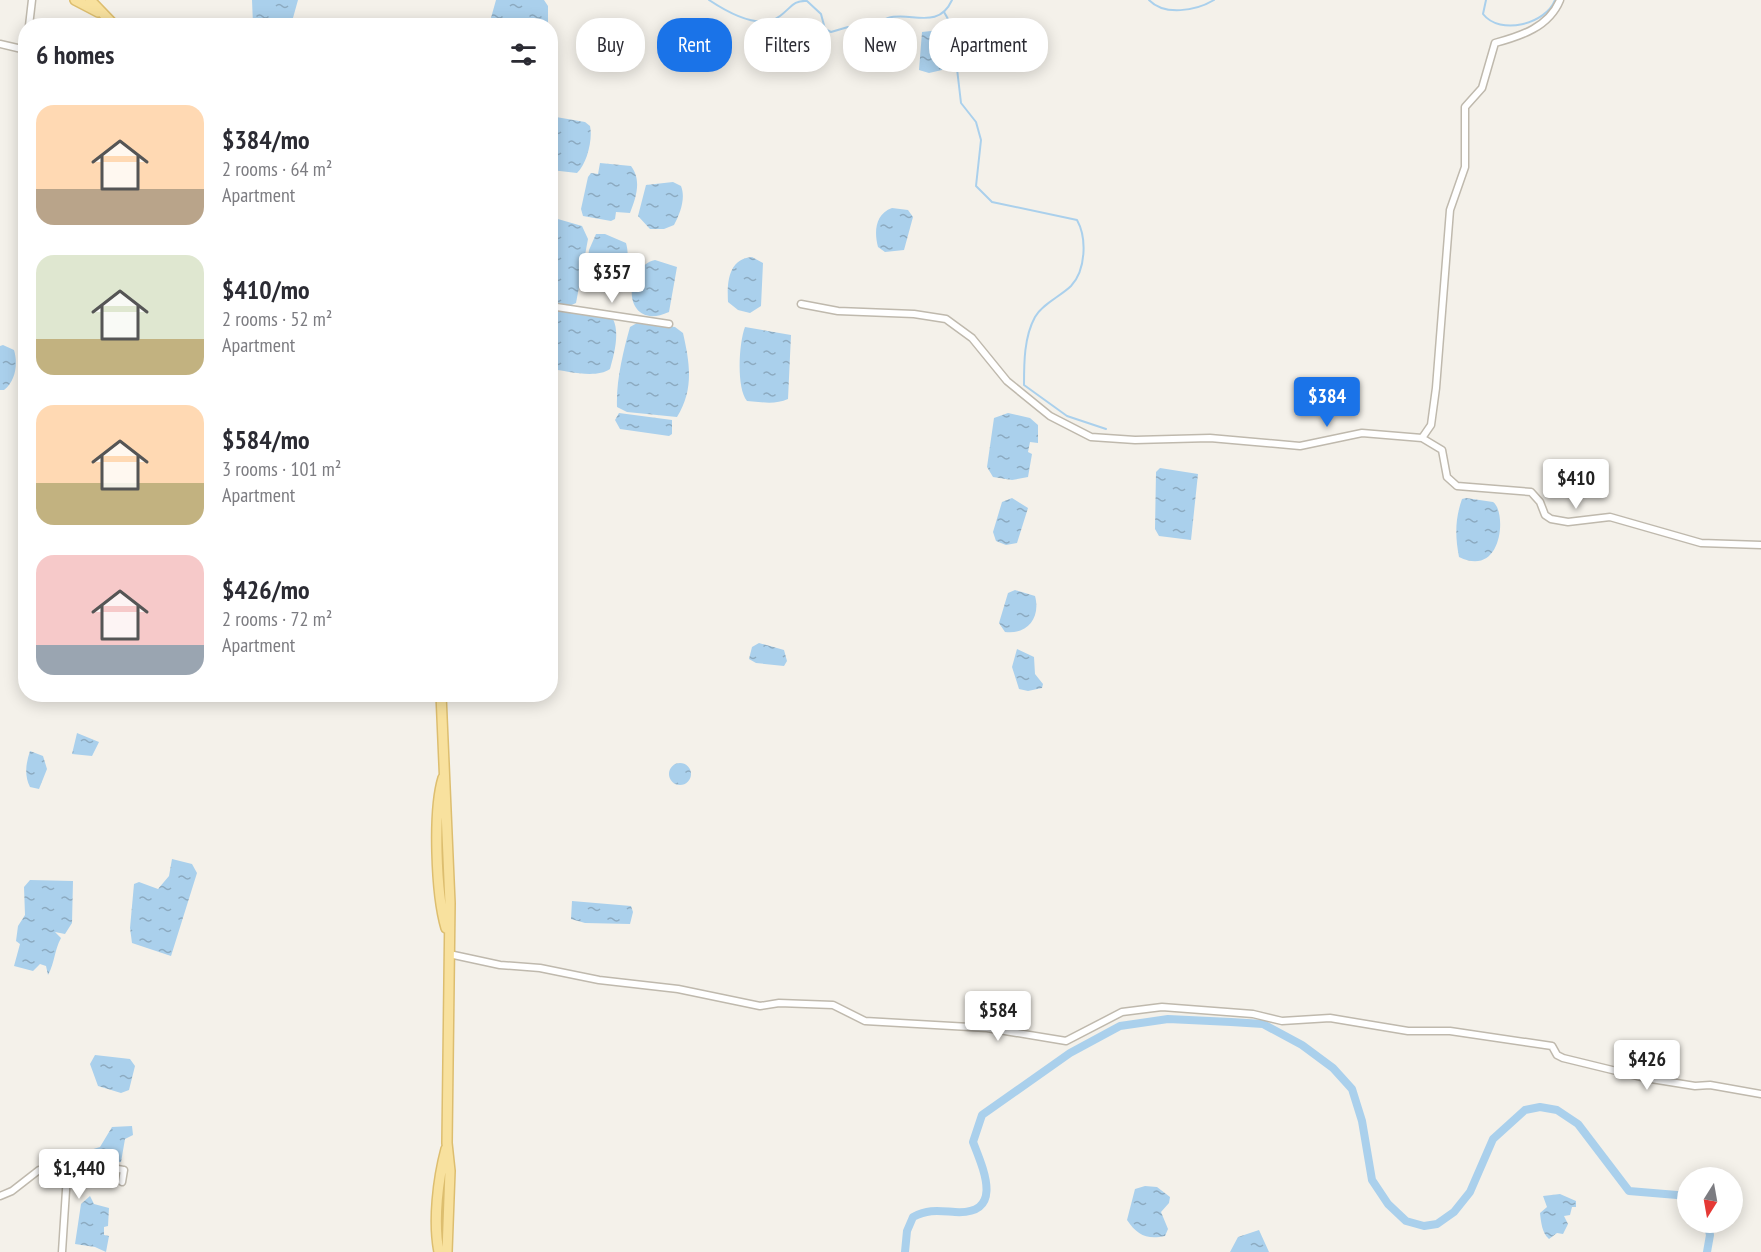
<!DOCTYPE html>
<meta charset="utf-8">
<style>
:root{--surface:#fff;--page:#f7f7f7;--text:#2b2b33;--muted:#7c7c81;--accent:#1a73e8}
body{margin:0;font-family:"PT Sans Narrow",sans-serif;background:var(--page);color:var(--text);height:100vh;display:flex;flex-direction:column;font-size:22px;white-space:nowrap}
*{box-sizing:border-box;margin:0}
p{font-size:20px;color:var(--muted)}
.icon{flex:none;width:33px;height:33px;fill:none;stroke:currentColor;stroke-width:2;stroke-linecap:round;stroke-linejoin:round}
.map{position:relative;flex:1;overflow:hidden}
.details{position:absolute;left:18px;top:18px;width:540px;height:684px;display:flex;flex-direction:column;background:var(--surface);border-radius:24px;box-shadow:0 3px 15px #0003}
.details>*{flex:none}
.top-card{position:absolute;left:576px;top:18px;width:570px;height:54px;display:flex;gap:12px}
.needle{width:39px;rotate:191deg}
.controls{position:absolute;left:1677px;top:1167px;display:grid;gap:12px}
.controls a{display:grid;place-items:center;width:66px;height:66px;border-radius:50%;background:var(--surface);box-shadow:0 3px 15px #0003;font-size:30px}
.price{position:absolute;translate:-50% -51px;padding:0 14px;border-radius:6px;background:#fff;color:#222;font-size:20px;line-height:39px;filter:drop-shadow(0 2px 3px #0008)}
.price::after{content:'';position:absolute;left:50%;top:36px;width:18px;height:14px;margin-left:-9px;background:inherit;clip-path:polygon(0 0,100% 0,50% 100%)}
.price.on{background:var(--accent);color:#fff}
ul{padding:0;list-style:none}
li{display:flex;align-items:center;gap:18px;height:150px;padding:0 18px}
li span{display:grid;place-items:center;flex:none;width:168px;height:120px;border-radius:18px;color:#555}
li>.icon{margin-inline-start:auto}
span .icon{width:72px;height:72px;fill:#fffc;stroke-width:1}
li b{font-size:26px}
h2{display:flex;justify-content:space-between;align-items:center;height:72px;padding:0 18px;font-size:26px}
.pill{padding:0 21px;border-radius:24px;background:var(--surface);box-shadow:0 3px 15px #0003;font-size:21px;line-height:54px}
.pill.on{background:var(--accent);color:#fff}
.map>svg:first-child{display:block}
.water{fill:url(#water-ripples)}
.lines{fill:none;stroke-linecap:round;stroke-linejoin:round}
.stream{stroke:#aad0ec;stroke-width:2}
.canal{stroke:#aad0ec;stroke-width:8}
.street-casing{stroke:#bfb9ad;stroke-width:9}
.primary-casing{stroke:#ddbe6f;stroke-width:12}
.street{stroke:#fff;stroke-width:6}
.primary{stroke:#f8e19e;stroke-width:9}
</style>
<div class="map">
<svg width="1761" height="1252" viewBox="0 0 1761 1252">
<defs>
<pattern id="water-ripples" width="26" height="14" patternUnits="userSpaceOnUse" patternTransform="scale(1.5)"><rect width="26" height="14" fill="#aad0ec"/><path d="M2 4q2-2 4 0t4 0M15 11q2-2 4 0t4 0" fill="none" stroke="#8caac0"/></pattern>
</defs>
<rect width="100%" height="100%" fill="#f4f1ea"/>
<!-- water -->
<path class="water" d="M252 0H298L291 25H253Z
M496 0H544L548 6V25H489Z
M940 30 947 50 942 70 929 73 919 70 922 32Z
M556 117 585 122 590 126C593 139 587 164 577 173L551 170V129Z
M600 163 631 166C642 180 636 198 630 213L616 212 615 219 611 221 583 216 581 209 588 177 591 173 598 174Z
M673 182 681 186C686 198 680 214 674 225L664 229H650L638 216 646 185Z
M892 208 908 210 913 217 904 250 885 252 878 247C874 232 875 214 892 208Z
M551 217 582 226 588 239 576 303 567 307 551 304Z
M596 234H605L626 243C630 256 627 280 619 291L595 288 585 283 589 250Z
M752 257 763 263 761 306 750 313 738 310 728 302C727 283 728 259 752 257Z
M655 260 677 267 669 312C623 333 621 268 655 260Z
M551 309 613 319C620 333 614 355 610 369 596 379 567 371 551 369Z
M637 323 675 327 683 333C690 364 694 389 677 417L627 412 617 407C616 381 623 352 630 327Z
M745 327 791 335 788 399C775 405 761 402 747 401 736 388 739 342 745 327Z
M3 345 14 350C18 363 16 381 4 390H0V346Z
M619 413 672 420V434L669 436 620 429 615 420Z
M1008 413 1030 418 1038 425V443L1030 442 1028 452 1032 454 1028 477 1012 480 993 477 987 467 994 418Z
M1160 468 1198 474 1191 540 1159 536 1155 529 1156 472Z
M1012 498 1028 508 1017 543 1006 545 996 541 993 532 1002 502Z
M1466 498 1493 502C1507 511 1503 579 1459 557 1455 536 1455 519 1462 499Z
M1015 590 1035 596C1041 618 1027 635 1005 632L999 623 1008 593Z
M759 643 784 650 787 661 784 666 756 663 749 659 752 647Z
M1017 649 1034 657 1035 674 1043 684 1042 688 1028 691 1019 689 1012 667Z
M77 733 99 742 92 756 72 754Z
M30 751 43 756 47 769 39 789 30 787C24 775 26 763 30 751Z
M669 774a11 11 0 1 1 22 0a11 11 0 1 1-22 0Z
M172 859 192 864 197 873 171 956 132 943 130 928 134 884 139 882 158 889 169 876Z
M30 880 73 881 72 923 65 934 55 932 61 938C54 951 55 962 48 975L46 966 40 964 33 971 14 966 20 944 16 941 18 926 25 915 24 887Z
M572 901 631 906 633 912 630 924 585 923 571 919Z
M95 1055 130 1059 135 1066 129 1090 121 1093 98 1086 90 1064Z
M132 1126 133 1135 125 1139 121 1162H109L102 1159 101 1154 83 1163 77 1162V1154L100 1147 112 1127Z
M1145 1186 1157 1187 1170 1197 1169 1203 1161 1212 1168 1229 1165 1236C1147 1240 1137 1235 1127 1220L1135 1189Z
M1560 1194 1576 1201V1207H1572L1570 1215 1564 1216 1568 1224 1563 1234 1557 1233 1549 1239C1542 1233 1541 1222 1540 1213L1547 1207 1543 1196Z
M90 1196 94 1204 109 1208 108 1226 104 1227V1235L109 1236 106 1252 95 1247 75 1244 81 1204Z
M1259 1230 1269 1252H1230L1238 1237Z"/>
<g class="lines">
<!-- stream -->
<path class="stream" d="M709 0C727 12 760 31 780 16 791 8 793 0 807 1L821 14 825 29 831 32 848 27 864 39C874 34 878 21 888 18 910 11 938 31 952 0
M1149 0C1164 16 1196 11 1214 0
M1486 0 1483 14C1500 36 1546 24 1555 0
M944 12 952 26 961 103 976 122 981 140 976 186 992 202 1077 220C1087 238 1086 270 1071 286 1061 296 1042 304 1035 317 1024 337 1024 363 1024 385L1067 416 1106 429"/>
<!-- canal -->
<path class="canal" d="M905 1252 907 1231 913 1217C929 1209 938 1211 955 1212 1005 1215 983 1168 973 1142L982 1115 1070 1053 1120 1026 1168 1019 1231 1022 1263 1024 1302 1045 1333 1068 1352 1089 1362 1121 1372 1180 1388 1204 1406 1221 1424 1226 1437 1224 1454 1212 1470 1192 1493 1139 1525 1110 1540 1107 1557 1110 1578 1124 1629 1191 1677 1195 1688 1199
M1707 1252 1710 1235 1707 1222"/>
<defs>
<path id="street" d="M29 26 32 0
M0 44 26 50
M801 304 838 311 914 314 946 319 972 338 1007 381 1050 416 1091 437 1135 440 1210 438 1300 446 1362 433 1422 438 1431 425 1436 388 1450 210 1465 167V107L1482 88 1495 43C1521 36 1549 27 1560 0
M550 306 669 324
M1422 438 1442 450 1447 477 1457 486 1531 492 1540 502 1545 515 1551 519 1568 522 1610 517 1701 543 1761 545
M449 954 500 965 540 968 599 980 678 989 760 1006 779 1003 833 1005 865 1021 987 1028 1066 1041 1122 1012 1162 1007 1253 1014 1282 1021 1330 1018 1408 1031H1450L1552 1046 1557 1055 1563 1058 1645 1078 1695 1086 1710 1085 1761 1094
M0 1196 12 1191 39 1170 67 1175
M62 1252 67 1175C85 1162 103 1166 124 1170L122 1182"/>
<path id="primary" d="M75 0 98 12
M90 0 115 26
M441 694 450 903 447 1143 450 1171 447 1252
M443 778C433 811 436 894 446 928
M439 1252C433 1221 438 1179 446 1149"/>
</defs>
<!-- street casing -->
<use href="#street" class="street-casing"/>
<!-- primary casing -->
<use href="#primary" class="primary-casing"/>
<!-- street -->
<use href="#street" class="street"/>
<!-- primary -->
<use href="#primary" class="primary"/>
</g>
</svg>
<div class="controls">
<a><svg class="needle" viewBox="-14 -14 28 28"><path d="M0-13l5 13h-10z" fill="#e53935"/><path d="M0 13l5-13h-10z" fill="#7c7c81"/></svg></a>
</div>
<b class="price" style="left:612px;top:304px">$357</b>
<b class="price on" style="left:1327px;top:428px">$384</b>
<b class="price" style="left:1576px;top:510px">$410</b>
<b class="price" style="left:998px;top:1042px">$584</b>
<b class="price" style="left:1647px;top:1091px">$426</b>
<b class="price" style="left:79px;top:1200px">$1,440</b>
<div class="top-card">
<a class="pill">Buy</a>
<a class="pill on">Rent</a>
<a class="pill">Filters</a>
<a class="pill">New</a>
<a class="pill">Apartment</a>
</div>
<section class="details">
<h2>6 homes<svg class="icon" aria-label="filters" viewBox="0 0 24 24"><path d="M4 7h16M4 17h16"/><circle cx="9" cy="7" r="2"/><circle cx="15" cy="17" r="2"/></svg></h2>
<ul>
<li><span style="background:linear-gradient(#ffd9b3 70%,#b9a48a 0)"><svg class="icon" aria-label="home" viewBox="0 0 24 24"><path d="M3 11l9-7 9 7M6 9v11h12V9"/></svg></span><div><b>$384/mo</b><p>2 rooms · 64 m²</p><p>Apartment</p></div></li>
<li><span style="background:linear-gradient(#dfe7d0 70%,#c2b280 0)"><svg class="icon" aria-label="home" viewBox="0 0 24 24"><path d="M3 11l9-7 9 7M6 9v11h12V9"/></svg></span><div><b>$410/mo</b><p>2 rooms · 52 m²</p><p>Apartment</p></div></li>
<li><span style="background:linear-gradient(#ffd9b3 65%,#c2b280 0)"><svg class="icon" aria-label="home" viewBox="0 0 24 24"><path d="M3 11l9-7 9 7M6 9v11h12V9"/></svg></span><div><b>$584/mo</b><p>3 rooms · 101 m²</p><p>Apartment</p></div></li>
<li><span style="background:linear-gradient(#f6c9c9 75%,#9aa5b1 0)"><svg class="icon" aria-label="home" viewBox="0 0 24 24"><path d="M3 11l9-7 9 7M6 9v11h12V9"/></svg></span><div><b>$426/mo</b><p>2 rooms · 72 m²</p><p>Apartment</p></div></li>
</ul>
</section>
</div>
